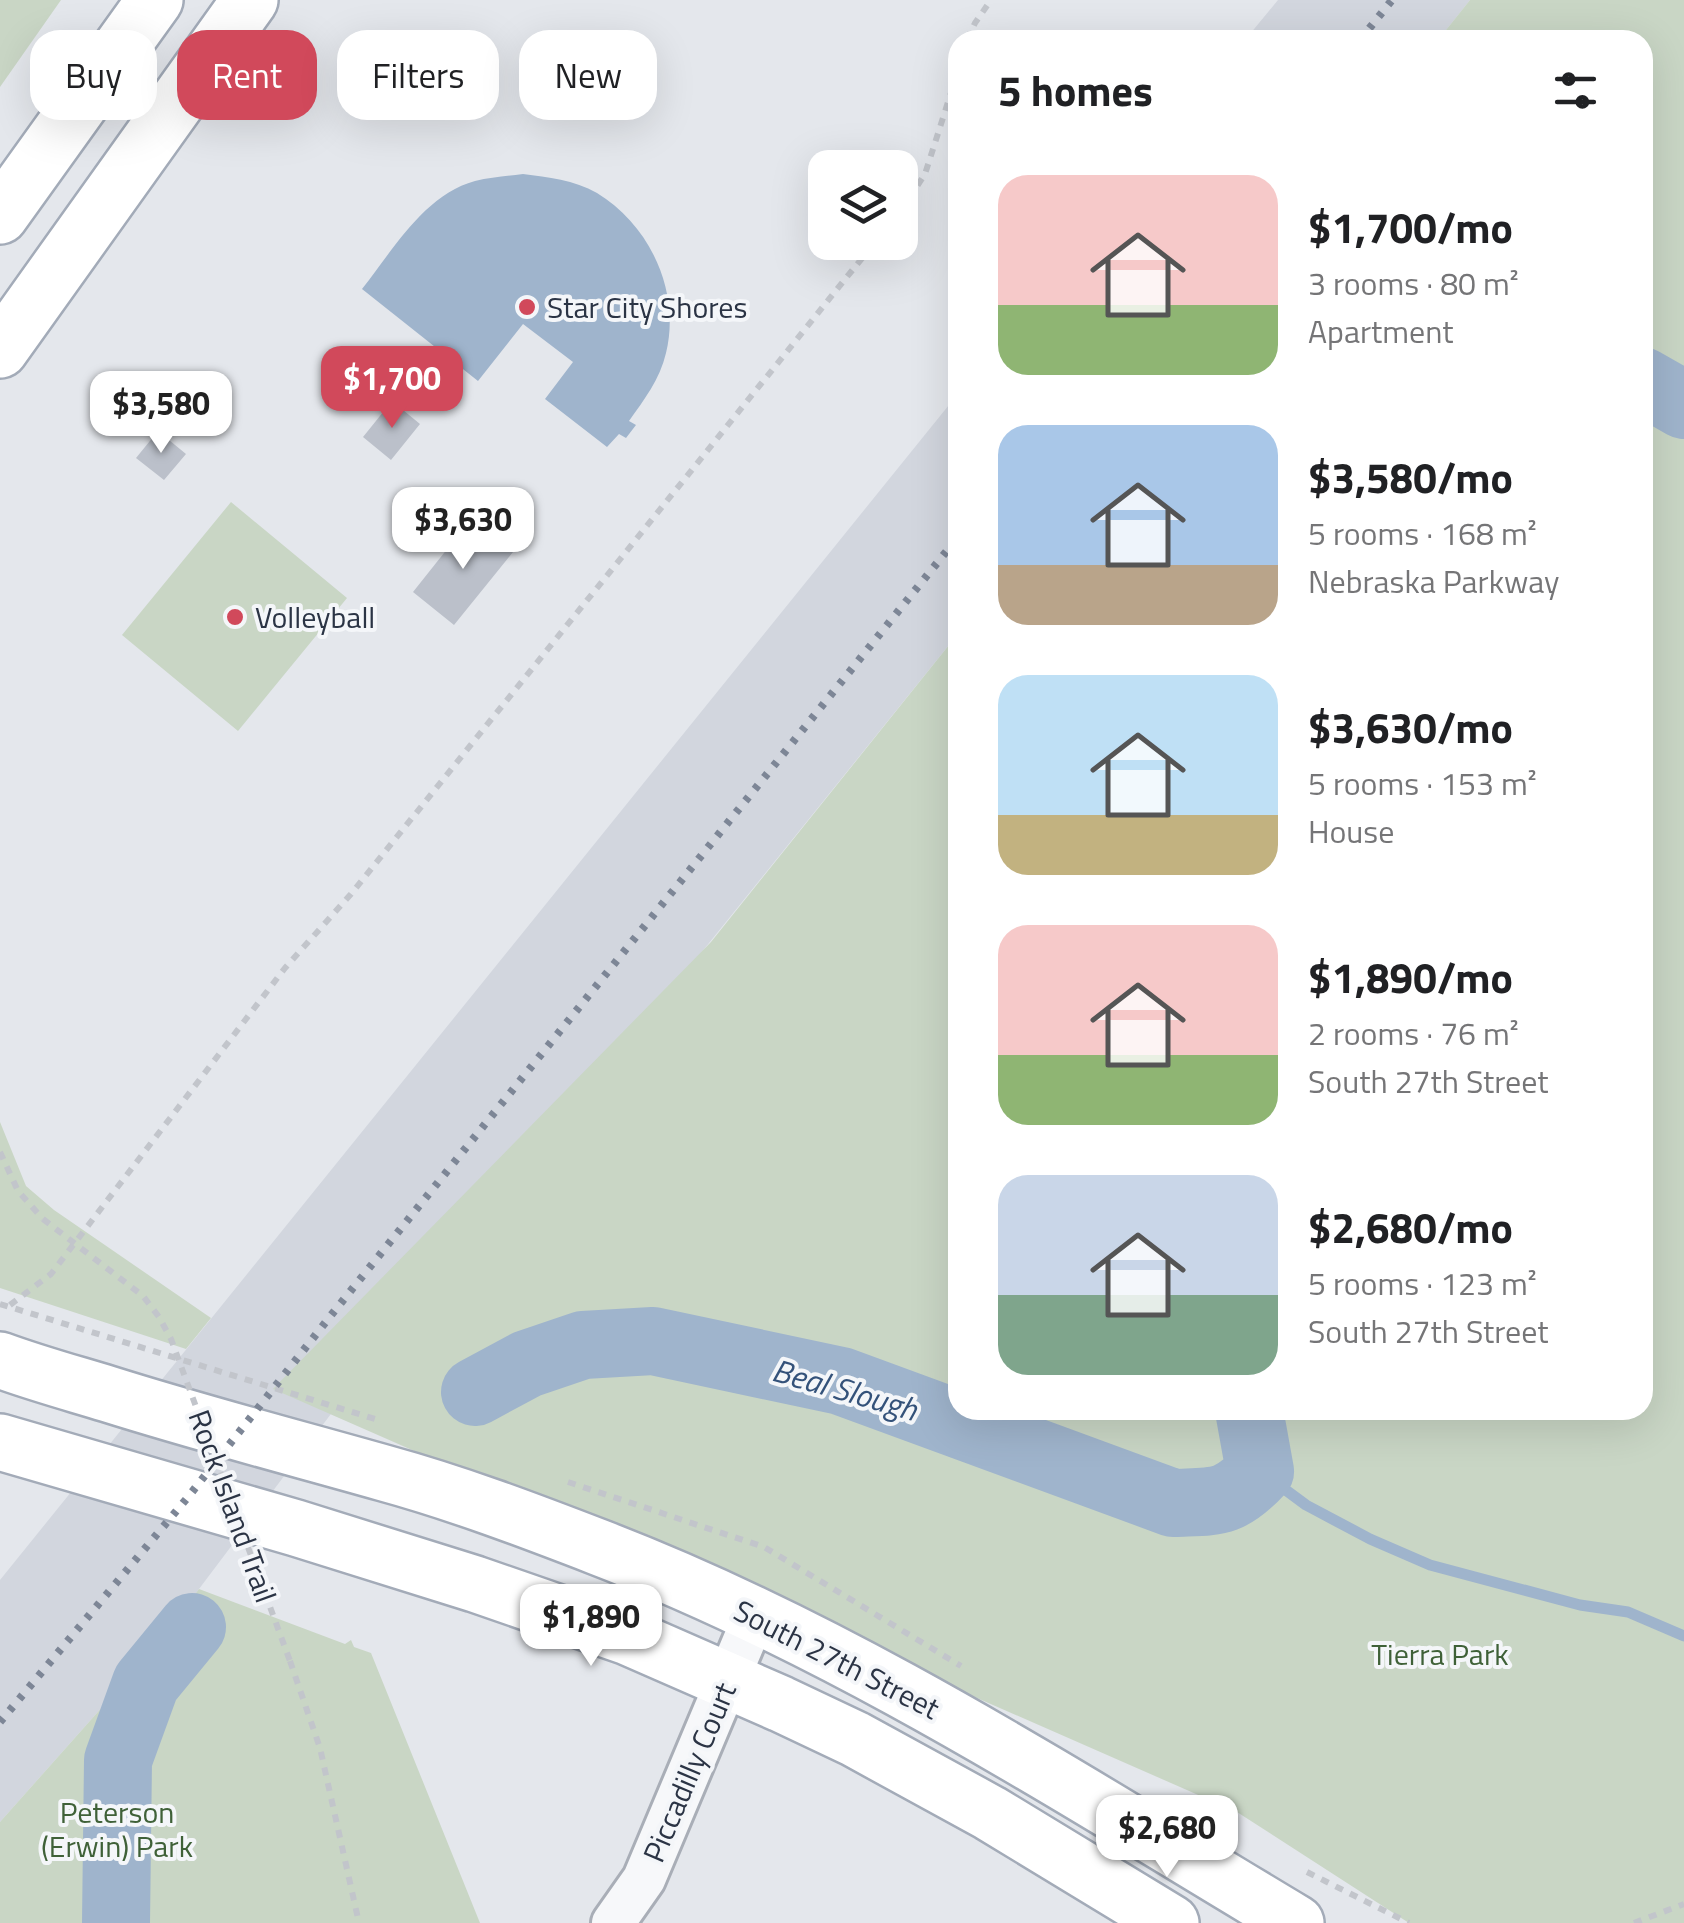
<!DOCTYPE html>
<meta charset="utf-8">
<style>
:root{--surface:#fff;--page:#f2f2f2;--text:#202124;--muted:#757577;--accent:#d1495b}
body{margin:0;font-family:"Titillium Web",sans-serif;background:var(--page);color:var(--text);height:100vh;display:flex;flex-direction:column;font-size:38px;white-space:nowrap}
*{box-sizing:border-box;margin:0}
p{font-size:32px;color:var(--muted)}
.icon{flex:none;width:55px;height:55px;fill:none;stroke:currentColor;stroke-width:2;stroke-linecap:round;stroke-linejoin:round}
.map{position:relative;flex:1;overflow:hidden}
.sheet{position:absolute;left:948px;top:30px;width:705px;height:1390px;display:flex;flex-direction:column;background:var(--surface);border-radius:30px;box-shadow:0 10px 40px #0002}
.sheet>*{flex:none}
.guide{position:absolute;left:30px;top:30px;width:768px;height:90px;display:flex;gap:20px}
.controls{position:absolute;left:808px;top:150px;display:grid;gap:20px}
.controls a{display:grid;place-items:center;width:110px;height:110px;border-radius:20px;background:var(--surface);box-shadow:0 10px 40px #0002;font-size:50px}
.price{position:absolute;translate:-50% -85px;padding:0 22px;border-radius:20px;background:#fff;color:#222;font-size:32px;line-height:65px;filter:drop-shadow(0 2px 5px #0008)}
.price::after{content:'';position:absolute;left:50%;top:60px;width:30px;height:22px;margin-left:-15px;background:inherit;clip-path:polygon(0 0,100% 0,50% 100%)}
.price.selected{background:var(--accent);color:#fff}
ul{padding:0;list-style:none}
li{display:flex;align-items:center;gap:30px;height:250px;padding:0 50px}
li span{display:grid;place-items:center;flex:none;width:280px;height:200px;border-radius:30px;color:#555}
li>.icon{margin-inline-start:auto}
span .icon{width:120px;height:120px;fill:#fffc;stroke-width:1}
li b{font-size:42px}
h2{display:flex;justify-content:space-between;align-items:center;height:120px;padding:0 50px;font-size:42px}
.chip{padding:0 35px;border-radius:30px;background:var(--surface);box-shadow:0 10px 40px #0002;font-size:35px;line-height:90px}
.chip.selected{background:var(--accent);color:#fff}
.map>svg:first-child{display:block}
.built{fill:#d2d6de}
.green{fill:#c9d6c5}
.water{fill:#9fb4cc}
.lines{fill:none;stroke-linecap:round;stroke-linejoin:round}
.stream{stroke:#9fb4cc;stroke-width:11}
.river{stroke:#9fb4cc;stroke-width:68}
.building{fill:#bbc0ca}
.minor-casing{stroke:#a9aeb7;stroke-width:48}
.major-casing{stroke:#a3abb8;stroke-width:60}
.path{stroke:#c2c5cb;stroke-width:6;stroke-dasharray:8 8;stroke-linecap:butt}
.minor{stroke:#f7f8fa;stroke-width:42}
.major{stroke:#fff;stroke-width:55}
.rail{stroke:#7d8696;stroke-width:8;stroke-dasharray:5 10;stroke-linecap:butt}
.path-bridge{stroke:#c2c5cb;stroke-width:6;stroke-dasharray:8 8;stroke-linecap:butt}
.poi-dot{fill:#d1495b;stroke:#f4f6f9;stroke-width:4}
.labels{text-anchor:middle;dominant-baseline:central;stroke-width:8;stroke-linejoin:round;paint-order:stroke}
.poi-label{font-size:30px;fill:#2b3445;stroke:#f4f6f9;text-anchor:start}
.street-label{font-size:30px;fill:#2b3445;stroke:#f4f6f9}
.park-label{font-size:30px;fill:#3f6138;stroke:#f4f6f9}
.water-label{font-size:32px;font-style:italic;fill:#34527a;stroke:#f4f6f9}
</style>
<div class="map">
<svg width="1684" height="1923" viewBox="0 0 1684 1923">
<rect width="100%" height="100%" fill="#e4e7ec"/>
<!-- built -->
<path class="built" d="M1278 0H1470L1438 40H1245Z
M957 395V635L349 1390 153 1650 0 1822V1580Z"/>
<!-- green -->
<path class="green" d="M0 0H61L0 87Z
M1470 0H1684V1923H1409L1237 1812 273 1389 711 942 957 635 958 1410H1642V40H1438Z
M231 502 347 598 238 731 122 635Z
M0 1122 26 1186 54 1210 211 1318 186 1349 0 1288Z
M199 1589 345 1644 351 1640 354 1647 371 1653 480 1923H0V1822L153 1650Z"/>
<!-- water -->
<path class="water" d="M523 174C548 177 574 180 597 193 650 225 681 292 666 353 660 379 644 400 629 421L636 425 626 438 619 434 607 447 545 399 573 362 523 324 478 381 362 289C393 250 424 195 475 181 491 177 507 176 523 174Z"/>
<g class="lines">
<!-- stream -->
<path class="stream" d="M1260 1471 1306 1505 1370 1539 1430 1565 1580 1605 1628 1612 1684 1636"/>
<!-- river -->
<path class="river" d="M1642 381 1684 405
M475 1392 527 1364 583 1345 653 1341 841 1381 1173 1503C1216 1501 1229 1505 1260 1471L1249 1410
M116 1923 118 1760 146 1683 192 1627"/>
</g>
<!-- building -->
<path class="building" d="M392 401 420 424 391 460 363 437Z
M158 431 186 454 164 480 136 458Z
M471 519 513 552 454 625 413 592Z"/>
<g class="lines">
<defs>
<path id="minor" d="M613 1923 644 1879 755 1615"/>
<path id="major" d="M0 216 155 0
M0 350 250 0
M0 1360C35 1373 72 1383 108 1394 200 1423 292 1447 384 1473 457 1493 528 1520 598 1547 846 1642 1070 1788 1296 1923
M0 1442 296 1528 475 1584 628 1637 781 1704 855 1739 990 1813 1171 1923"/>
</defs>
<!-- minor casing -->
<use href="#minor" class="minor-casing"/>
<!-- major casing -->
<use href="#major" class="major-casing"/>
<!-- path -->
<path class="path" d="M967 40 975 23 991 0
M900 212 925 174 958 71
M0 1152 18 1191 43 1219
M0 1304 375 1419
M10 1305 51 1274 285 968 351 894 875 242
M568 1482 764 1547 961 1666
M290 1661 320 1748 359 1923
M1307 1872 1409 1923
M1634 1923 1684 1904"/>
<!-- minor -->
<use href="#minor" class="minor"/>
<!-- major -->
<use href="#major" class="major"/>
<!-- rail -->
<path class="rail" d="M1360 40 1392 0
M0 1722 188 1497 332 1314 958 537"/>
<!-- path-bridge -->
<path class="path-bridge" d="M43 1219 143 1296 159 1317 171 1339 290 1661"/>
</g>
<!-- markers -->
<g class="poi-dot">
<circle cx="527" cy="307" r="10"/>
<circle cx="235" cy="617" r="10"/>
</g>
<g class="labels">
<!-- poi labels -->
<g class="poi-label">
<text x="547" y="307">Star City Shores</text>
<text x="255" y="617">Volleyball</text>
</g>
<!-- street labels -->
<g class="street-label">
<text transform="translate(233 1506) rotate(70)">Rock Island Trail</text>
<text transform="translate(837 1659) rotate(27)">South 27th Street</text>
<text transform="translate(689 1772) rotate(-67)">Piccadilly Court</text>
</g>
<!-- park labels -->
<g class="park-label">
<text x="1440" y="1654">Tierra Park</text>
<text x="117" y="1812">Peterson<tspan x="117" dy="34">(Erwin) Park</tspan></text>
</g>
<!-- water labels -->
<g class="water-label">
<text transform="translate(845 1389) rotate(16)">Beal Slough</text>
</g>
</g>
</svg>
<div class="controls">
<a><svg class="icon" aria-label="layers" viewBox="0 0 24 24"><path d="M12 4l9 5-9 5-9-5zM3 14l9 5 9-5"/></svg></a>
</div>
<b class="price selected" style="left:392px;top:431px">$1,700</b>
<b class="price" style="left:161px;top:456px">$3,580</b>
<b class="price" style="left:463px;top:572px">$3,630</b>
<b class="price" style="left:591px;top:1669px">$1,890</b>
<b class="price" style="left:1167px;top:1880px">$2,680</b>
<div class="guide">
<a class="chip">Buy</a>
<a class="chip selected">Rent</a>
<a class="chip">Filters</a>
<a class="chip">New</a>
</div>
<section class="sheet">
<h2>5 homes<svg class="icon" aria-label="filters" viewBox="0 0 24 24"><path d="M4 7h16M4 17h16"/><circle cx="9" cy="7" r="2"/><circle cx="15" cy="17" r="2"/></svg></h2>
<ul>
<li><span style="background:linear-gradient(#f6c9c9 65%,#8fb573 0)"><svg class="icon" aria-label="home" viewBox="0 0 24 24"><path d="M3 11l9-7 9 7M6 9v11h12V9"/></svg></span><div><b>$1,700/mo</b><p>3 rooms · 80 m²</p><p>Apartment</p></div></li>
<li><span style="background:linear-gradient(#a9c7e8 70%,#b9a48a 0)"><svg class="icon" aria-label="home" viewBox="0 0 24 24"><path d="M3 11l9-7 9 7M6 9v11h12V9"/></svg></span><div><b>$3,580/mo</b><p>5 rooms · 168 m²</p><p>Nebraska Parkway</p></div></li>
<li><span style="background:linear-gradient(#bfe0f5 70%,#c2b280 0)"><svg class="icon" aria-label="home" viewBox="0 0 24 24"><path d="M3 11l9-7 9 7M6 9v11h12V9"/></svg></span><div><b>$3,630/mo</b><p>5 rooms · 153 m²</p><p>House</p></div></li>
<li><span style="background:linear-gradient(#f6c9c9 65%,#8fb573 0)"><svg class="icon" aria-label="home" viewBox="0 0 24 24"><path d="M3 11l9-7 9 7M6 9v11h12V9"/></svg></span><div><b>$1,890/mo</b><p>2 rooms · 76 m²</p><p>South 27th Street</p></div></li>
<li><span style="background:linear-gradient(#c9d6e8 60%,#7fa58c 0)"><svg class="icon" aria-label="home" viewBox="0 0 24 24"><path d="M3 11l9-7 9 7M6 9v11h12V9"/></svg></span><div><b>$2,680/mo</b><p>5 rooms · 123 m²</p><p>South 27th Street</p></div></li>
</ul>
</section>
</div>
